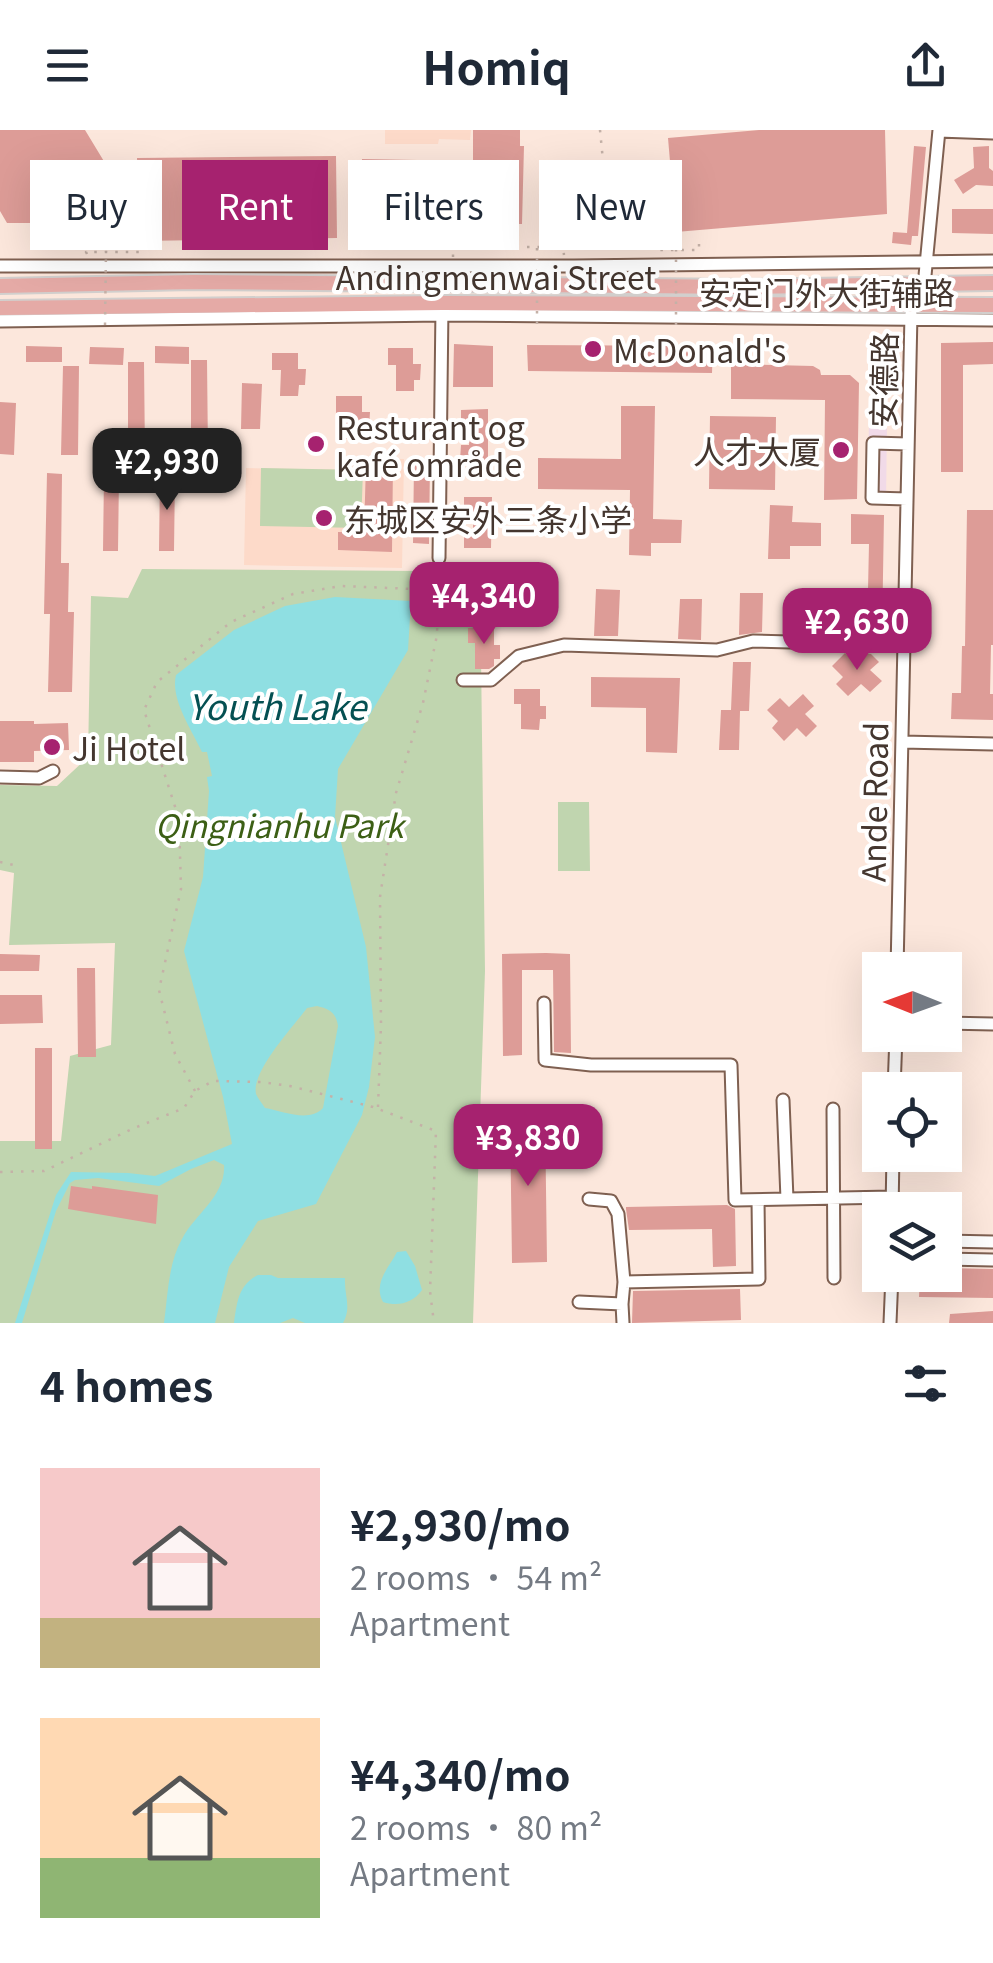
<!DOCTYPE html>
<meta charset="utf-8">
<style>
:root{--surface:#fff;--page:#f6f6f7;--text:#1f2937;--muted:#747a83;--accent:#a6226f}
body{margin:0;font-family:Georgia,"Noto Sans SC",serif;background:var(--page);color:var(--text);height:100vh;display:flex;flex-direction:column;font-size:38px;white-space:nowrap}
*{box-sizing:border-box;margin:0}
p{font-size:32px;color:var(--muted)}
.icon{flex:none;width:55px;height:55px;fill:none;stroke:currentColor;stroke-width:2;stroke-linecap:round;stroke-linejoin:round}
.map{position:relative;height:1193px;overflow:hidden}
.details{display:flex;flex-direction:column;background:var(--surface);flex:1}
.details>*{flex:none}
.guide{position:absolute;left:30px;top:30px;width:935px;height:90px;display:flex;gap:20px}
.needle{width:65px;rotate:271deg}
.controls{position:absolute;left:862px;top:822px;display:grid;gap:20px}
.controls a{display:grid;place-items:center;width:100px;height:100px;border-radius:0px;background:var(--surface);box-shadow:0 10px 40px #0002;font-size:50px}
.price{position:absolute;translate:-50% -85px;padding:0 22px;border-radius:20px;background:var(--accent);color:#fff;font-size:32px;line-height:65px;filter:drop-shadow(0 2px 5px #0008)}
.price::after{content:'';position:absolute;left:50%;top:60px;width:30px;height:22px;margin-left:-15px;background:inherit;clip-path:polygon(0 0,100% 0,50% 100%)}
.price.active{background:#222;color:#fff}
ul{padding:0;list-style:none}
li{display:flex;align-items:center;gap:30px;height:250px;padding:0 40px}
li span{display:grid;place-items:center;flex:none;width:280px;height:200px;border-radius:0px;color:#555}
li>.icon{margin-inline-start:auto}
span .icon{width:120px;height:120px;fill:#fffc;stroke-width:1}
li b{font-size:42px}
h2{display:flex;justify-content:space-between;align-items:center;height:120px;padding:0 40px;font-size:42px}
.tag{padding:0 35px;border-radius:0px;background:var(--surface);box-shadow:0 10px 40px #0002;font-size:35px;line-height:90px}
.tag.active{background:var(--accent);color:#fff}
header{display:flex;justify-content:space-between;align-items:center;height:130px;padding:0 40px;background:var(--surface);font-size:45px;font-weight:700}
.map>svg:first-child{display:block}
.industrial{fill:#f1dae8}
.built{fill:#fddac9}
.green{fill:#c0d5af}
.water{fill:#8fdfe2;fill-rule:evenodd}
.building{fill:#dd9c97}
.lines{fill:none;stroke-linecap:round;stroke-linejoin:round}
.minor-casing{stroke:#7f6051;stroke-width:15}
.major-casing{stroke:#d2cfcd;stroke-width:18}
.path{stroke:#c4b1a7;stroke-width:2.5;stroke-dasharray:2.5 8;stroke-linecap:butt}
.minor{stroke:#fff;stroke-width:11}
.major{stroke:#e5aaa6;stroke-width:14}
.path-bridge{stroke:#c4b1a7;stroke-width:2.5;stroke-dasharray:2.5 8;stroke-linecap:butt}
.poi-dot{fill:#a6226f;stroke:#fff;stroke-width:4}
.labels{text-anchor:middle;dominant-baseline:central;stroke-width:8;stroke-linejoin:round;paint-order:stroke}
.street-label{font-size:32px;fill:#44362f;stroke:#fff}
.poi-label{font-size:32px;fill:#44362f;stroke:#fff;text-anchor:start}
.park-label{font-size:32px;font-style:italic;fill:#3c5f15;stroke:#fff}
.water-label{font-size:35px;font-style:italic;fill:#045052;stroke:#fff}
</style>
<header><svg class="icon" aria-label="menu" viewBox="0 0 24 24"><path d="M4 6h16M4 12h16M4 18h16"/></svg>Homiq<svg class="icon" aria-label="share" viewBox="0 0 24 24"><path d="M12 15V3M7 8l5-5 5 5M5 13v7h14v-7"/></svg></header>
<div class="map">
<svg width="993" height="1193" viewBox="0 0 993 1193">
<rect width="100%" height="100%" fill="#fce7dc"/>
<!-- industrial -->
<path class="industrial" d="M869 293H887L886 374 867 372Z"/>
<!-- built -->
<path class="built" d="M385 0H471L470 10 439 9 438 14H385Z
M363 328 404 329 402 438 244 435 246 338 362 340Z"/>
<!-- green -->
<path class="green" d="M261 338 363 340 361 398 260 396Z
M142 439 419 441 425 453 480 447 485 841 473 1193H0V1011H61L70 926 111 915 115 813 9 815 14 743 0 740V655L57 656 88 627 91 466 128 468Z
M558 672H589L590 741H558Z"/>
<!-- water -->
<path class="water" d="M335 467 411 471 408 520 338 639 335 687 366 817 375 907 369 957 362 985 316 1074 258 1091 229 1137 215 1193H164C168 1164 168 1134 182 1109 195 1084 226 1066 224 1035L214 1030 191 1039 159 1056 98 1048 75 1050 70 1053 56 1081 22 1193H15L56 1065 71 1042 128 1043 155 1046 232 1014 223 967 184 821 203 747 209 661 207 647 212 646 207 622H202C192 600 170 569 176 545L234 500 285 476ZM317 876C330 879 336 883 338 896L323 978C309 993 283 981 265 978 262 973 258 969 256 964 251 941 294 896 307 878Z
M406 1121 415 1136 422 1160C413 1173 398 1177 383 1172 373 1153 388 1139 397 1122Z
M258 1145H271L278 1148H345C344 1166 352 1177 343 1193H305L293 1188 280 1193H234C237 1173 238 1155 258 1145Z"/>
<!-- building -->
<path class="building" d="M0 0H85L105 33 70 93H7L0 81Z
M473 0H520V16H524L522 94H462V109L362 110V29L473 31Z
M759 0H885L887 84 676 102 668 8Z
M914 16 926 17 918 106H912L911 115 892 113 893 102 907 103Z
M989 16V38L993 41V56L976 55 963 64 954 50 974 38 973 17Z
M336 26 337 108 139 111 137 28Z
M952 79H993V104L952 103Z
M993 212V234L963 235V342H941V213Z
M454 214 493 216V257H453Z
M527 215 713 216 712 243 528 241Z
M26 216 62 217V232H26Z
M155 216 189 217V234L155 233Z
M90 217 124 218 123 235 89 234Z
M388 218H413V234H421L420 250H414V261H396V235H388Z
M272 223H298V239H306L305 255H299L298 266H280L281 240H272Z
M191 230H207L208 324H191Z
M128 232H144L145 327 128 326Z
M731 234 813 236 820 240 821 245H850L859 253 857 369 824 370 825 270 731 269Z
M63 236H79L78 325H61Z
M242 253 262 254 260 299H241Z
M336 266H362V282H370L369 298H363V309H344L345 283H336Z
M0 272 16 273 14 325 0 324Z
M621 276H655L653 389 682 390 681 413H651V426L629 425 630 360 538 359V328L621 329Z
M488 279V331L460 330 461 315H469L470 297H461V280Z
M710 286 776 287 775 360 709 359Z
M366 333H393L392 422 338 420V402L364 403Z
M414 333H430L429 414 413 413Z
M47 343 62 344 61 433H69L68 482H74L72 562H48L50 484H44Z
M104 345 119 346 118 421H103Z
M160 345 175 346 174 421H159Z
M464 367H492L491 418H464V403H473V385H464Z
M770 375 793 376 792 392 821 393V416H790V429H768Z
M967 380H993V515H991L990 564H993V590L951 589 952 563H961L962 516H965Z
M851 384 884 385 882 505H867L869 414H851Z
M596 459 620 460 618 506H594Z
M807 459H830L828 499 806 498Z
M740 463H763L762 502 739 505Z
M680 469H702L701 510 678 509Z
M468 498H494V515H500V529H494V536L489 539H475V513H468Z
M845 523 854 532 864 523 871 524 879 532 870 540 882 551 870 562 861 554 848 566 836 554 843 547 832 536Z
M733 532H751L749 581H740L739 620H719L721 580H731Z
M591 547 680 548 677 623 646 622V578L591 577Z
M514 559H540V576H546V589H540L539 600 521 599V574H514Z
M803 564 814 576 805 584 817 596 806 607 797 598 784 611 772 598 778 591 767 580 780 568 789 577Z
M0 591H34V594L68 593 69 620 34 621V632H0Z
M546 823 570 824 571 923 554 922 553 840H522V925L503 926 502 824Z
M0 824 40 825 39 841H0Z
M77 838H95L96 927H78Z
M0 865H42L43 893 0 894Z
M35 918H52V1019H35Z
M510 986H545L547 1132 512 1133Z
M71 1056 92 1059V1056L158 1065 156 1094 68 1079Z
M727 1075 735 1079 736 1136 713 1137 712 1099 629 1100 626 1079V1077Z
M945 1138 993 1139V1168L919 1167 920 1145H945Z
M740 1159 741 1190 632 1193 633 1161Z
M993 1181V1193H949L950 1184Z"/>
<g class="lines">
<defs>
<path id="minor" d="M939 1 993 3
M0 136H574L993 131
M924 156 939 0
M0 191 442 185 993 190
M907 369 872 368 873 313 908 314
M439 428 442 177
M463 550H491L519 526 564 515 717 520 753 511 904 515
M902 612 993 614
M0 647 39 648 53 641
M897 840 911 184
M544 873 545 930 591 935H731L735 1070 892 1067
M945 893 993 894
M894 960 896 905
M783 970 787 1069
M833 979 834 1148
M589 1069 611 1071 618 1084 624 1152 759 1149 758 1070
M892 1080 893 1025
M945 1111 993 1112
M945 1129 993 1130
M579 1172 622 1174 624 1152
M622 1174 623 1193
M890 1193 892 1145"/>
<path id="major" d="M0 156 194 152 745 157 993 153
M0 178 442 173 993 175"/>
</defs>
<!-- minor casing -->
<use href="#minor" class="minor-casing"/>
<!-- major casing -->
<use href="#major" class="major-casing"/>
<!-- path -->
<path class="path" d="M600 0 612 123
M654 115 655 120H699V113
M87 124 86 122H142V125
M453 127V117H563L564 125
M0 732 18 736
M195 961 175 924 159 860 181 759 179 689 144 580 157 552 231 492 293 464 341 456 438 460
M378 977 381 895 380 767 396 663 423 573 437 505 439 437
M0 1042 44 1041 132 999 184 978 195 961 213 951 261 952 290 956 373 977 436 1001 430 1161 434 1193"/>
<!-- minor -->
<use href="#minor" class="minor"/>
<!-- major -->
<use href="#major" class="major"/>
<!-- path-bridge -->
<path class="path-bridge" d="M537 194V117
M105 195 106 121
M676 195V120"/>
</g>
<!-- markers -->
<g class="poi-dot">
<circle cx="593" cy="219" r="10"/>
<circle cx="316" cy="314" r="10"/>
<circle cx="841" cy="320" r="10"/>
<circle cx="324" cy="388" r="10"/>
<circle cx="52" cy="617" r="10"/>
</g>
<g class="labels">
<!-- street labels -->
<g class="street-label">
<text x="496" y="146">Andingmenwai Street</text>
<text x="827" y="161">安定门外大街辅路</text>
<text transform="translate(882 250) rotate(-89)">安德路</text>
<text transform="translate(873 672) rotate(-89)">Ande Road</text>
</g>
<!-- poi labels -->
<g class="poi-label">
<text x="613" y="219">McDonald's</text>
<text x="336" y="296">Resturant og<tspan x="336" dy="37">kafé område</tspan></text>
<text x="821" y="320" text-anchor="end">人才大厦</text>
<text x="344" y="388">东城区安外三条小学</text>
<text x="72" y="617">Ji Hotel</text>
</g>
<!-- park labels -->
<g class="park-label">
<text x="279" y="694">Qingnianhu Park</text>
</g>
<!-- water labels -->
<g class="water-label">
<text x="277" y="574">Youth Lake</text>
</g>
</g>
</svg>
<div class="controls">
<a><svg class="needle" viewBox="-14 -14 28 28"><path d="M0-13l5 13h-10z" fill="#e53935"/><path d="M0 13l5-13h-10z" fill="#747a83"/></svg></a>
<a><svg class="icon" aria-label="locate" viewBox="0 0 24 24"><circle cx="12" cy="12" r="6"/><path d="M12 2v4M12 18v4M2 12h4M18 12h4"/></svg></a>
<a><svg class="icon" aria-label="layers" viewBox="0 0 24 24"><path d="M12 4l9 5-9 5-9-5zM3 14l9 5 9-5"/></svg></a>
</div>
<b class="price active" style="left:167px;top:383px">¥2,930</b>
<b class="price" style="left:484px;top:517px">¥4,340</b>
<b class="price" style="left:857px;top:543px">¥2,630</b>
<b class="price" style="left:528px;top:1059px">¥3,830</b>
<div class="guide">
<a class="tag">Buy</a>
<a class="tag active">Rent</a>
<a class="tag">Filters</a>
<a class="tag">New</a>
</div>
</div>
<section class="details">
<h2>4 homes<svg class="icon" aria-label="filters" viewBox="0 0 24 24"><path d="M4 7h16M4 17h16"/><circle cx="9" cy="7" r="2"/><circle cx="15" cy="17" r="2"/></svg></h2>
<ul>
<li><span style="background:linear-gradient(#f6c9c9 75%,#c2b280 0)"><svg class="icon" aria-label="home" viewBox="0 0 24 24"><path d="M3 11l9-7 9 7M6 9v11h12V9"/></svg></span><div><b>¥2,930/mo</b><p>2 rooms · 54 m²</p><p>Apartment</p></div></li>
<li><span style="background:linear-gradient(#ffd9b3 70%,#8fb573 0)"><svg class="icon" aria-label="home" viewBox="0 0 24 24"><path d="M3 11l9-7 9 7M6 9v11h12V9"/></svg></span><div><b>¥4,340/mo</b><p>2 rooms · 80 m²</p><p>Apartment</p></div></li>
</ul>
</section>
